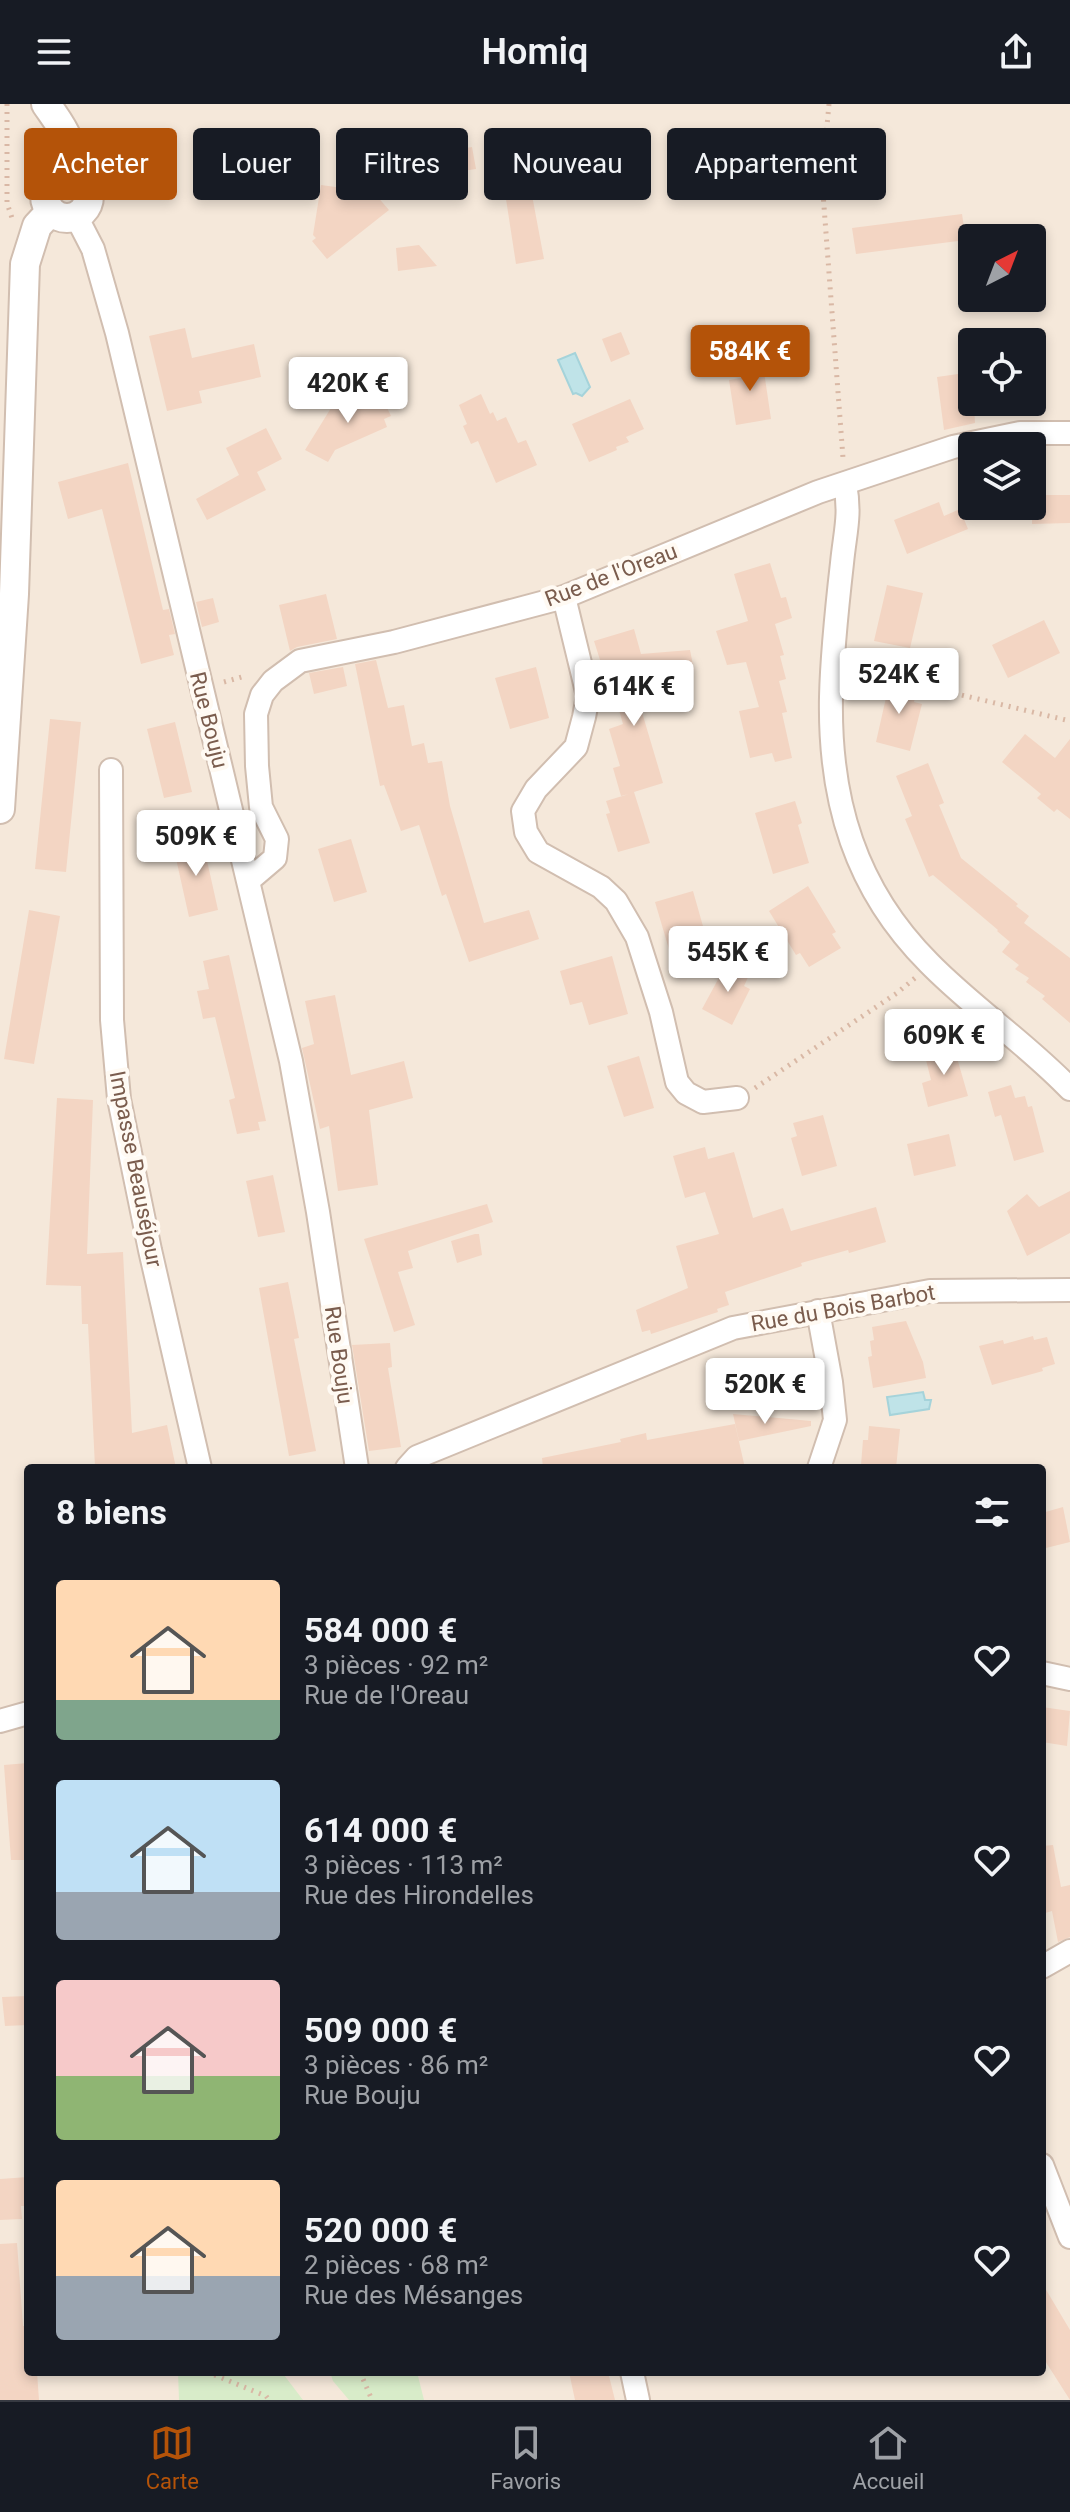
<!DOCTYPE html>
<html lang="fr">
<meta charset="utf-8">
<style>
:root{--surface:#171b24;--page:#20242c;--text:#f1f3f6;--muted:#9ea1a6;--line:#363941;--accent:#b45309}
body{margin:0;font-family:Roboto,sans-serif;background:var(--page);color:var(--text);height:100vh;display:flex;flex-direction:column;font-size:30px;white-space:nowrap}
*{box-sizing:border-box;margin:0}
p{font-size:26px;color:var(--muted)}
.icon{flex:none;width:44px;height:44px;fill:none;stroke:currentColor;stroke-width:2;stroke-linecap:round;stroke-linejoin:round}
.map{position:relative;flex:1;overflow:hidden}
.details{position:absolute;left:24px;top:1360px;width:1022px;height:912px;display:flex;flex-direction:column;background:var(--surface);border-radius:8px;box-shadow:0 4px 12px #0003}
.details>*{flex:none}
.top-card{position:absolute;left:24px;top:24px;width:1022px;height:72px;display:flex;gap:16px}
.needle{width:52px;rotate:42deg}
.fabs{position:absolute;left:958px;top:120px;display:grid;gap:16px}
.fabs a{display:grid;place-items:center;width:88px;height:88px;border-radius:8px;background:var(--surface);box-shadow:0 4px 12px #0003;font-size:40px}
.price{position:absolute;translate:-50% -68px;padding:0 18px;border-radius:8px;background:#fff;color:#222;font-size:26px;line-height:52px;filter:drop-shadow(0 2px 4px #0008)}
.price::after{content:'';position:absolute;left:50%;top:48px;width:24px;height:18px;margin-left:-12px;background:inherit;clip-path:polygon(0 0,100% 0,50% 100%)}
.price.active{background:var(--accent);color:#fff}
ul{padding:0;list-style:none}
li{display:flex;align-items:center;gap:24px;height:200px;padding:0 32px}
li span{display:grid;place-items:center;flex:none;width:224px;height:160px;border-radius:8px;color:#555}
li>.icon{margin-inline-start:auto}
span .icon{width:96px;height:96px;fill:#fffc;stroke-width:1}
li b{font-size:34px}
h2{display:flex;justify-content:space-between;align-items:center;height:96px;padding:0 32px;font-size:34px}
.tag{padding:0 28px;border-radius:8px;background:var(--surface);box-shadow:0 4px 12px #0003;font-size:28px;line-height:72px}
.tag.active{background:var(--accent);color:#fff}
header{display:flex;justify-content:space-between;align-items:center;height:104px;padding:0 32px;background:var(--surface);font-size:36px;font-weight:600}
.dock{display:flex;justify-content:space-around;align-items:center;height:112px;border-top:2px solid var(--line);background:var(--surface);font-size:22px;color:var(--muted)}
.dock a{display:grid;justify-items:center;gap:4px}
.dock .active{color:var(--accent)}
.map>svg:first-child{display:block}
.residential{fill:#f5e8da;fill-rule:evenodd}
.green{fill:#d8ecc9}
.water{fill:#bfe3e8;stroke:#a5d3da;stroke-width:2}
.building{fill:#f3d5c3}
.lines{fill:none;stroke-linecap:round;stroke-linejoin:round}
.minor-casing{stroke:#d1beb0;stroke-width:26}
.tertiary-casing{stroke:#d1beb0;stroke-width:32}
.path{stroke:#d9b8a5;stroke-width:5;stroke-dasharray:2 6;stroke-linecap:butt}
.minor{stroke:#fff;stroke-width:22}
.tertiary{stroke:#fff;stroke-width:28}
.labels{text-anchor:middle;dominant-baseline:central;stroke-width:8;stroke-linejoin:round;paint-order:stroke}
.street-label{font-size:22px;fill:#7a5c4d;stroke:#fffaf3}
</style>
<header><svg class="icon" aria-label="menu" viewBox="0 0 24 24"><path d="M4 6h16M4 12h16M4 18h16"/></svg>Homiq<svg class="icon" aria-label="share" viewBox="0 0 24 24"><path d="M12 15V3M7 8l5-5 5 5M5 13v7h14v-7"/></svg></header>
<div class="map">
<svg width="1070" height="2296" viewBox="0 0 1070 2296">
<rect width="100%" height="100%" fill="#fdf6ec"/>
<!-- residential -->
<path class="residential" d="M0 0H1070V2296H0ZM972 134H1032V194H972ZM972 238H1032V298H972ZM972 342H1032V402H972ZM28 1364H1042V2268H28Z"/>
<!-- green -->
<path class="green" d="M178 2268H277L284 2271 303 2296H179Z
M330 2268H417L424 2296H349L333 2277Z"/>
<!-- water -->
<path class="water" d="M575 249 590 283 582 292 576 289 573 290 558 256Z
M923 1288 925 1296H931L929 1305 890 1311 887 1293Z"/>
<!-- building -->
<path class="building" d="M522 38 544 155 516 160 498 43Z
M472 43 476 65 422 73 418 52Z
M321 81 364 87 369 83 389 106 327 155 312 137 316 134 313 131Z
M962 110 966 136 856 150 852 124Z
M419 141 437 162 398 167 396 144Z
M185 224 192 254 254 240 261 273 199 287 202 299 167 307 149 232Z
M621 228 630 250 611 258 602 235Z
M762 254 771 315 736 321 729 276 741 274 738 257Z
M972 268 975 319 944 326 937 273Z
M353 289 358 302 381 291 391 312 384 315 387 323 335 346 328 358 305 346 331 304 329 299Z
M481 290 490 310 493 308 497 317 506 313 518 339 526 336 537 361 496 379 478 337 471 340 463 322 467 320 459 301Z
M630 295 644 325 626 333 629 338 616 343 617 346 589 358 572 320Z
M266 324 282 355 257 368 266 386 207 416 196 395 239 371 226 344Z
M128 359 163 506 169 505 175 530 169 531 174 551 141 560 102 405 68 415 58 378Z
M1032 391H1070V419L1032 420Z
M939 398 944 412 960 405 968 425 907 450 894 416Z
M770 459 781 494 786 493 792 514 775 520 784 551 780 552 786 575 779 577 787 608 782 609 792 654 775 658 772 649 750 654 739 607 759 603 746 558 727 561 716 527 748 517 734 470Z
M887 481 923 489 910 544 874 537Z
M326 490 337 535 297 543 290 547 279 501Z
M213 494 219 518 202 523 196 498Z
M1044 516 1060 549 1008 574 992 541Z
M634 525 641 550 690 546 694 566 652 573 657 589 638 595 663 679 634 688 650 739 618 748 606 710 610 709 606 697 629 690 621 692 613 664 620 662 609 625 623 620 605 558 601 559 594 537Z
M376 556 388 604 404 601 412 642 424 639 428 659 442 657 450 702 484 819 529 806 539 835 469 858 446 790 442 792 419 721 401 727 384 681 380 682 355 560Z
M343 563 347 582 314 590 309 569Z
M536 563 549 614 510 625 495 574Z
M890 576 918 583 914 598 922 600 910 647 876 638Z
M50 615 81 618 66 768 35 765Z
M175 618 192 688 164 694 147 625Z
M1025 630 1055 654 1070 635V715L1057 705 1054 708 1037 694 1041 690 1002 658Z
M928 659 944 699 939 701 961 754 1018 800 1016 802 1029 812 1024 819 1070 854V919L1042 895 1045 892 1026 878 1029 874 1015 865 1019 861 1002 848 1010 838 997 827 998 826 933 771 929 773 905 715 912 712 896 672Z
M795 697 802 719 798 721 809 759 773 770 755 709Z
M202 734 218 806 189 813 173 741Z
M351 735 367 788 334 798 318 745Z
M808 782 836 828 832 830 841 844 809 863 800 849 796 851 769 807Z
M693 787 712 854 681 863 677 850 671 852 655 798Z
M29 806 60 812 34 960 4 955Z
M229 851 266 1017 258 1018 260 1026 237 1030 229 996 235 994 215 913 203 915 197 887 209 885 203 857Z
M612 852 628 910 589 921 582 898 570 901 560 867Z
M728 857 750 869 744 882 750 885 732 921 702 905Z
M335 891 351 971 404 957 413 994 369 1006 378 1081 338 1087 329 1022 320 1025 302 944 314 940 305 897Z
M953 940 968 992 928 1003 922 979 931 976 924 948Z
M639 952 654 1004 624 1013 607 962Z
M1011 981 1015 994 1025 992 1028 1003 1032 1002 1044 1048 1014 1057 1001 1011 995 1013 988 988Z
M57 994 93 996 87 1150 123 1148 132 1329 167 1321 176 1364H140L139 1361 95 1363 88 1220H82L81 1182 46 1181Z
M823 1011 837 1062 802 1072 791 1034 797 1032 793 1019Z
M949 1030 956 1062 914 1072 907 1040Z
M705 1043 708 1055 734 1048 753 1114 783 1104 791 1127 876 1103 886 1138 849 1149 848 1146 801 1159 802 1162 725 1188 729 1201 717 1205 718 1208 651 1230 650 1226 642 1228 636 1206 688 1184 676 1142 719 1130 705 1088 685 1094 673 1052Z
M273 1071 285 1128 258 1133 246 1077Z
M1070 1087V1129L1027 1152 1007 1107 1027 1090 1039 1103Z
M487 1100 493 1118 408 1147 413 1164 398 1168 415 1221 394 1228 364 1135Z
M475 1130H479L482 1151 457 1159 451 1137Z
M288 1178 299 1234 294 1235 316 1347 289 1352 259 1184Z
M906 1217 923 1258 926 1274 873 1284 868 1253 872 1252 870 1237 874 1236 872 1223Z
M1033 1232 1034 1236 1047 1233 1055 1260 1042 1264 1043 1267 992 1281 979 1242 1003 1236 1004 1240Z
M390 1239 392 1263 388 1264 401 1343 369 1347 352 1241Z
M733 1310 811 1317V1322L739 1337Z
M735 1320 745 1364H543L542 1354 621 1338 620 1335 646 1329 647 1336Z
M869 1322 900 1325 896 1364H865V1361H861L863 1336H868Z
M1063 1403 1070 1438 1042 1445V1409Z
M1042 1603 1070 1607 1067 1642 1042 1638Z
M28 1659V1756H11L4 1661Z
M1053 1741 1061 1783 1070 1781V1833L1058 1838 1052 1807 1042 1810V1742Z
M28 1892V1921L5 1922 2 1893Z
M28 2073V2102H21L22 2115 0 2116V2075Z
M17 2139 23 2222H28V2268H37L39 2296H0V2140Z
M1042 2179 1070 2226V2296L1042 2252Z
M569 2268H608L615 2296H575Z"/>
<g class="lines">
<defs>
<path id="minor" d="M76 112 93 145 117 229 291 957 318 1108 357 1364
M845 380C851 411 845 428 842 459 837 503 832 548 831 593 829 696 855 785 929 859 973 904 1026 939 1070 985
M564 493 588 592 584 613 576 643 536 685 523 707 526 728 538 748 601 783 616 797 637 833 661 908 677 978 686 989 703 998 737 994
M111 666 112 916 119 995 150 1146 200 1364
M248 777 275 754 277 735 261 703 257 662 256 610 262 591 273 577 300 557 394 538 564 493 818 388 953 343 1020 329H1070
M818 1207 831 1278 835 1316 819 1364
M407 1364 417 1353 733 1224 930 1187 1070 1186
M1042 1569 1070 1575
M0 1617 28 1609
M1042 1863 1070 1847
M1042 2061 1070 2133
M632 2268 638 2296"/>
<path id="tertiary" d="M46 0C64 26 74 36 70 70
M45 92a22 22 0 1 1 44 0a22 22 0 1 1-44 0Z
M0 705 14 490 25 160 37 122 51 107"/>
</defs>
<!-- minor casing -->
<use href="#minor" class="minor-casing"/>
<!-- tertiary casing -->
<use href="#tertiary" class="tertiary-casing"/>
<!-- path -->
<path class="path" d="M7 0V99L12 114
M829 0 822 76 843 354
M853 565 1070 617
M224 578 245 572
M755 984 897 889 915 874
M207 2268 266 2292 269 2296
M360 2268 372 2296"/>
<!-- minor -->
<use href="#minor" class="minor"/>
<!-- tertiary -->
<use href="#tertiary" class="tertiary"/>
</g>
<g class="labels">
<!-- street labels -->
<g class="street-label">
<text transform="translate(611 471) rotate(-21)">Rue de l'Oreau</text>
<text transform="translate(209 616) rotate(76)">Rue Bouju</text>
<text transform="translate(136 1065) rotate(79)">Impasse Beauséjour</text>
<text transform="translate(843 1204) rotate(-10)">Rue du Bois Barbot</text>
<text transform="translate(339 1251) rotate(82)">Rue Bouju</text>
</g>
</g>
</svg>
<div class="fabs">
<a><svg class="needle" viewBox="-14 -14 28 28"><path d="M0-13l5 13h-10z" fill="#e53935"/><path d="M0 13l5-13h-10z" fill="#9ea1a6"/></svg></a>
<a><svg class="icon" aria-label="locate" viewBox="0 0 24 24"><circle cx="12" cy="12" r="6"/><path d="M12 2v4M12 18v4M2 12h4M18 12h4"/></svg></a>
<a><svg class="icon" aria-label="layers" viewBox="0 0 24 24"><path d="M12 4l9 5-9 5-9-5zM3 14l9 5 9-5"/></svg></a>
</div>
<b class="price active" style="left:750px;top:289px">584K €</b>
<b class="price" style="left:348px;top:321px">420K €</b>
<b class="price" style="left:899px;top:612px">524K €</b>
<b class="price" style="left:634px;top:624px">614K €</b>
<b class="price" style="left:196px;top:774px">509K €</b>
<b class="price" style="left:728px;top:890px">545K €</b>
<b class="price" style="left:944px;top:973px">609K €</b>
<b class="price" style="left:765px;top:1322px">520K €</b>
<div class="top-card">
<a class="tag active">Acheter</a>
<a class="tag">Louer</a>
<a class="tag">Filtres</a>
<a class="tag">Nouveau</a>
<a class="tag">Appartement</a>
</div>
<section class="details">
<h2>8 biens<svg class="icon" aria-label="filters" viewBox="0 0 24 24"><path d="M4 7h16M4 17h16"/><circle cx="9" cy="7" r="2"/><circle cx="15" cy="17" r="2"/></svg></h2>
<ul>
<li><span style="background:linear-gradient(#ffd9b3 75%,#7fa58c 0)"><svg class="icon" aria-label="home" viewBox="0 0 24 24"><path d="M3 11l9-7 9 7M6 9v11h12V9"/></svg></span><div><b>584 000 €</b><p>3 pièces · 92 m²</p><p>Rue de l'Oreau</p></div><svg class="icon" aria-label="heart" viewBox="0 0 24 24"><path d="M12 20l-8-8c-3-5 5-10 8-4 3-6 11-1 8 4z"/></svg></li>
<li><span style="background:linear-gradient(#bfe0f5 70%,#9aa5b1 0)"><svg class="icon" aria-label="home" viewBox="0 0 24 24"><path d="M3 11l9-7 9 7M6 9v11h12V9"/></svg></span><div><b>614 000 €</b><p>3 pièces · 113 m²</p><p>Rue des Hirondelles</p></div><svg class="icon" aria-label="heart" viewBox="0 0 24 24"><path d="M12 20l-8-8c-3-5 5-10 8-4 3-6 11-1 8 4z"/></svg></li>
<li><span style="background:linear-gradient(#f6c9c9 60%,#8fb573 0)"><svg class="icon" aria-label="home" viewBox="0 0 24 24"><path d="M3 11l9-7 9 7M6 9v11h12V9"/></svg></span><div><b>509 000 €</b><p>3 pièces · 86 m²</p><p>Rue Bouju</p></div><svg class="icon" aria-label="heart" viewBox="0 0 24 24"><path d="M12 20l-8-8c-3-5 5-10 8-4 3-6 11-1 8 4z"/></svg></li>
<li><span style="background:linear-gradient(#ffd9b3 60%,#9aa5b1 0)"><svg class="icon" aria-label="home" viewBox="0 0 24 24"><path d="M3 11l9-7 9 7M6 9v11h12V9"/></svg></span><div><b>520 000 €</b><p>2 pièces · 68 m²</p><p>Rue des Mésanges</p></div><svg class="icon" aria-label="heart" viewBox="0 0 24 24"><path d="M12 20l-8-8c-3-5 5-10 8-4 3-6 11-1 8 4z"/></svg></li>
</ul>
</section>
</div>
<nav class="dock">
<a class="active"><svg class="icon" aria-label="map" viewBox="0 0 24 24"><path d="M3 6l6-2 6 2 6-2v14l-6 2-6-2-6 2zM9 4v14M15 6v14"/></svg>Carte</a>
<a><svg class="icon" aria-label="saved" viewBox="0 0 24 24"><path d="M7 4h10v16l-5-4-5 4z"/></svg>Favoris</a>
<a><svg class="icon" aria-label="home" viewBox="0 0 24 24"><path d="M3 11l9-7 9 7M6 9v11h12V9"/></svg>Accueil</a>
</nav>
